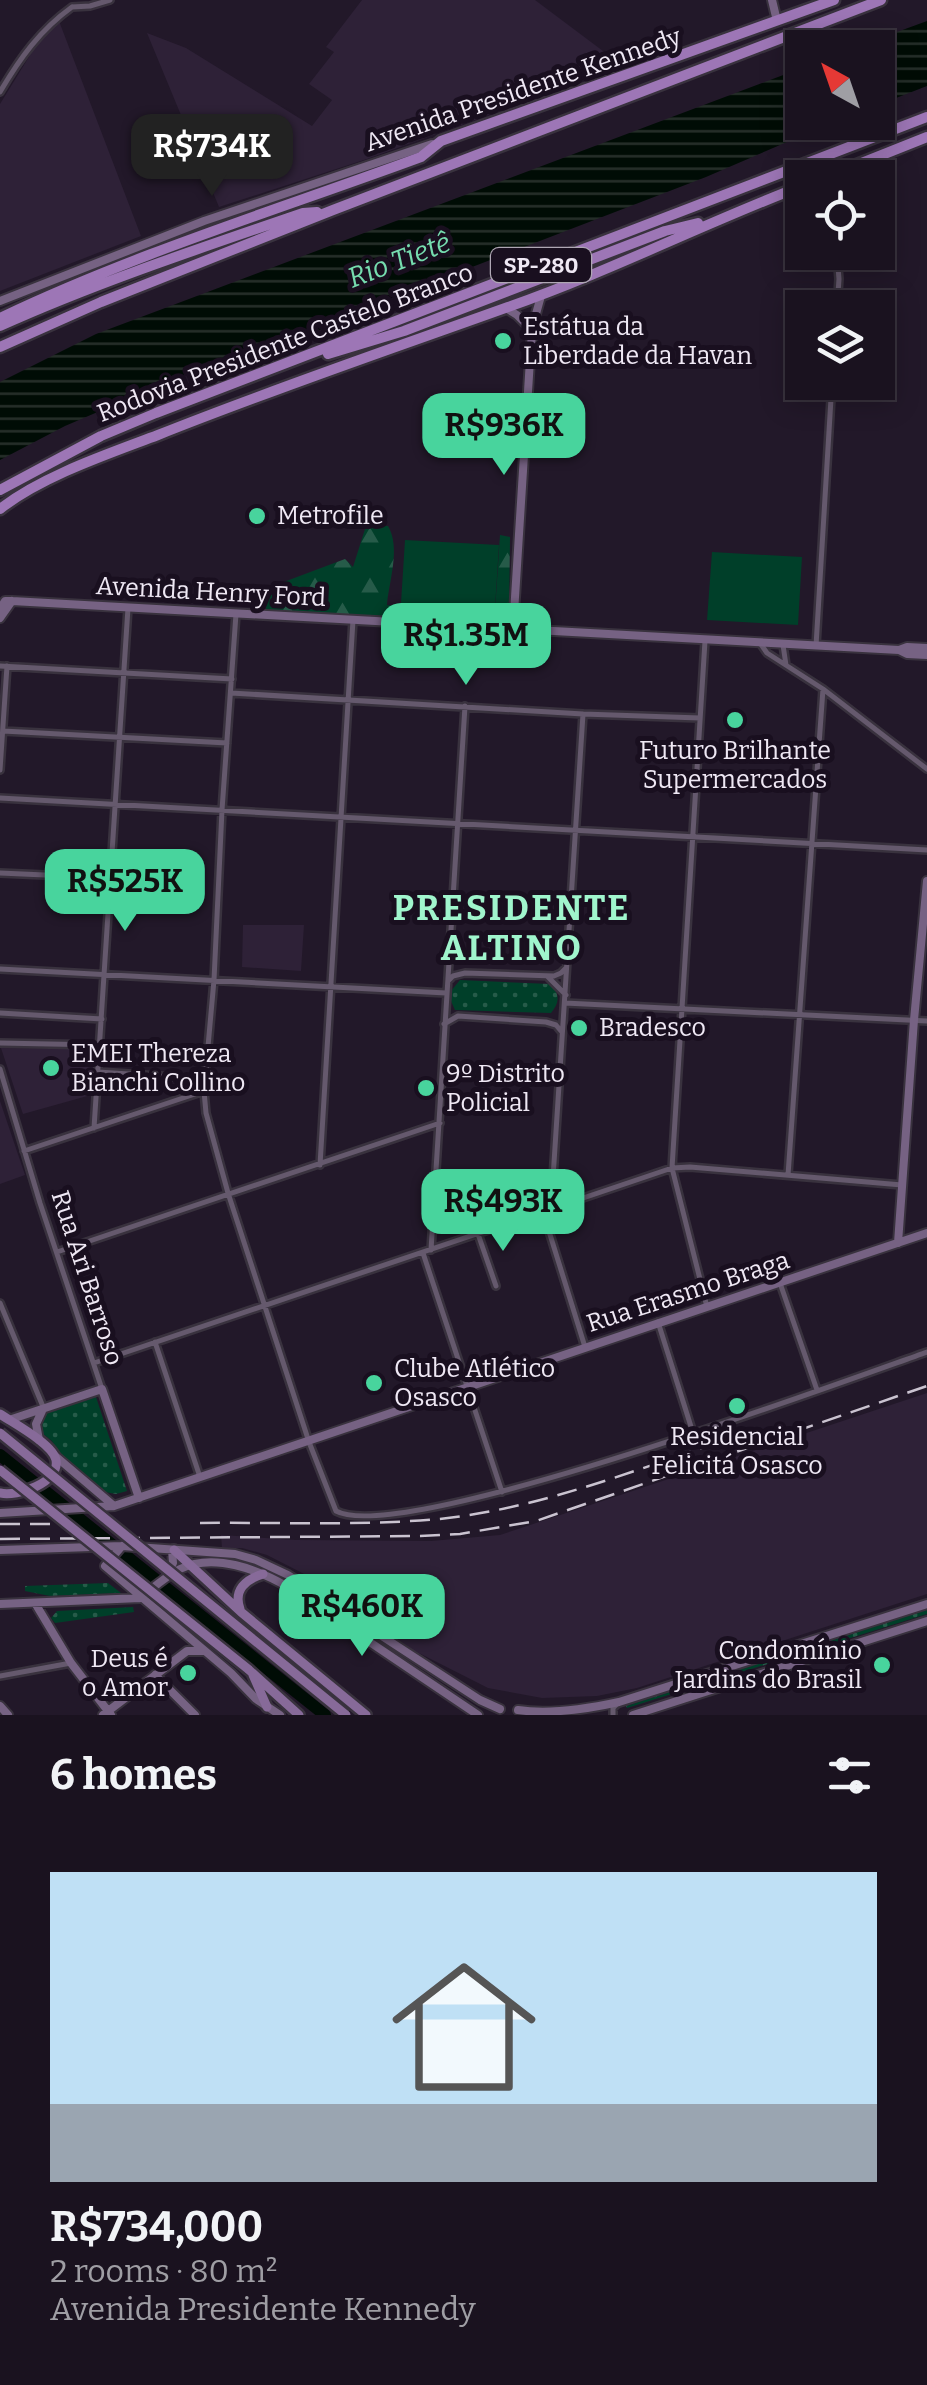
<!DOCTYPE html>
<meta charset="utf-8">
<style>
:root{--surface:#1a121f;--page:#27202c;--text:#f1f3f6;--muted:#9f9ea4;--line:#38323d;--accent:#48d49d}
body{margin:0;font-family:Bitter,serif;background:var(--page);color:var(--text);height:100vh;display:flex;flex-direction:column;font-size:38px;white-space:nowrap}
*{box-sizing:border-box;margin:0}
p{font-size:32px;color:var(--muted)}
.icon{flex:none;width:55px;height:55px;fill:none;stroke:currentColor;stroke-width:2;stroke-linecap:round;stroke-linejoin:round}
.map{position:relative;height:1715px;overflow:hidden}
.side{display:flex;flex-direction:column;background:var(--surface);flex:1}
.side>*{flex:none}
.needle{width:65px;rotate:320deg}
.controls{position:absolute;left:785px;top:30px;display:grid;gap:20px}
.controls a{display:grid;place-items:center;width:110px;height:110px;border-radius:0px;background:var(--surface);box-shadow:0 5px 25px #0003,0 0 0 2px var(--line);font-size:50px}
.price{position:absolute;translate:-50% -85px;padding:0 22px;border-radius:20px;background:var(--accent);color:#111;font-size:32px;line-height:65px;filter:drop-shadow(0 2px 5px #0008)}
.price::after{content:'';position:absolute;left:50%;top:60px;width:30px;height:22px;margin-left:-15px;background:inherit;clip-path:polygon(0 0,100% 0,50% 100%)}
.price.active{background:#222;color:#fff}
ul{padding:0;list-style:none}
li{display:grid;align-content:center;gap:20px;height:530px;padding:0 50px}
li+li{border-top:2px solid var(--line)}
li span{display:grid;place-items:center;height:310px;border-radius:0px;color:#555}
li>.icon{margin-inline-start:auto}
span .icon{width:180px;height:180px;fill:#fffc;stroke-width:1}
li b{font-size:42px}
h2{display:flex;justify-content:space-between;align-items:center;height:120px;padding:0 50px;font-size:42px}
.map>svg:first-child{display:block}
.built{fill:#2e2137}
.grass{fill:url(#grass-dots)}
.forest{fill:url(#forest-firs)}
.garden{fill:#003f29}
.water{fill:url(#water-rules)}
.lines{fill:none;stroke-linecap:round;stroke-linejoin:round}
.river{stroke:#000c05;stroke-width:12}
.street-casing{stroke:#39323e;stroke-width:10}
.secondary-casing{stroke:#39323e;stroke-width:12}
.primary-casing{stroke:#39323e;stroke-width:14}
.highway-casing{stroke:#39323e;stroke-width:15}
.street{stroke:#65596d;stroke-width:5}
.secondary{stroke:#766283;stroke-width:8}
.primary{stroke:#876a99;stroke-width:9}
.highway{stroke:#9d76b6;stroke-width:10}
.rail{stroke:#cac3d0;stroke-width:2.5;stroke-dasharray:20 10;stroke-linecap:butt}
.primary-bridge-casing{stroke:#39323e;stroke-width:14;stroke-linecap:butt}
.primary-bridge{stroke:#876a99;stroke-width:9}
.poi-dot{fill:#48d49d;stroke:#190f1f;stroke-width:4}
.labels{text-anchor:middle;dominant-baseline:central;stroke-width:10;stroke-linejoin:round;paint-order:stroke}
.shield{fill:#190f1f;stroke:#afa7b4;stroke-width:2.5}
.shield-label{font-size:22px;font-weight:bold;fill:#efe8f4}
.street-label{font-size:25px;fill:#efe8f4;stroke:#190f1f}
.poi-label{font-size:25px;fill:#efe8f4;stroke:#190f1f;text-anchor:start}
.water-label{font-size:28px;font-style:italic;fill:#76dcaf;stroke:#190f1f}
.district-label{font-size:35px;font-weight:bold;letter-spacing:2.5px;fill:#a0f5cd;stroke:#190f1f}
</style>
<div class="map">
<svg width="927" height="1715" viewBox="0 0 927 1715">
<defs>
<pattern id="grass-dots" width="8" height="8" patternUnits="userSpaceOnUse" patternTransform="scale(2.5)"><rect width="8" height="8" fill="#003f29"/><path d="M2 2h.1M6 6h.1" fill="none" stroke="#265b49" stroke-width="1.8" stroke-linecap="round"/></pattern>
<pattern id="forest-firs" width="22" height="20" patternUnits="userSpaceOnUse" patternTransform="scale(2.5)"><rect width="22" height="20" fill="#003f29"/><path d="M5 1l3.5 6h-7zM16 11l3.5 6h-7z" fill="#265b49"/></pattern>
<pattern id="water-rules" width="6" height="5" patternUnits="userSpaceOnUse" patternTransform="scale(2.5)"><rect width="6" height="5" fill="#000c05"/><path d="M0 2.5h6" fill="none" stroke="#262f2a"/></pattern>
</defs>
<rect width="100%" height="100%" fill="#221829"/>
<!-- built -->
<path class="built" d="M362 0H535L623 66 367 159 219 207 147 33 186 48 312 126 332 100 309 84 334 52 326 47Z
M59 21 141 236 0 291V104L35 47Z
M243 925H304L301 971 242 967Z
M1 1048 95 1049 91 1095 23 1114Z
M0 1101 25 1175 0 1184Z
M927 1393V1594L637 1688 597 1696 542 1698 488 1688 411 1649 312 1578 267 1555 242 1548H222L221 1535 296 1540 431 1541 500 1535Z"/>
<!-- grass -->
<path class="grass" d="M460 980 550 984C560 994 560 1002 551 1013L455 1010 451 1001V991Z
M96 1397 127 1491 116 1494 99 1491 60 1457 52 1441 39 1431 40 1419 45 1414Z
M108 1583 121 1593 50 1596 25 1591V1586Z
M133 1607 134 1612 55 1623 51 1618 57 1611Z
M927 1610V1614L627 1708 626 1706Z"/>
<!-- forest -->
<path class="forest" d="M366 526H388C401 548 389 581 387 605L495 612 500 535 510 537 509 616 498 622 266 611 265 589 345 559 353 567Z"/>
<!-- garden -->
<path class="garden" d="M405 540 499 545 495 608 401 603Z
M712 552 802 557 798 625 707 620Z"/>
<!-- water -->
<path class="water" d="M927 21V86L878 105V48L856 47Z
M802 68V122L831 123 706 177 363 309C340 321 300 342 274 341L177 378 65 426 0 460V382L96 334Z"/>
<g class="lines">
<!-- river -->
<path class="river" d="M0 1455 325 1715"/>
<defs>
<path id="street" d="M72 7 90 6 110 0
M0 92C20 58 40 30 72 7
M837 308 839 279 838 267
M236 614 222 810 214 980 204 1091 206 1113 228 1193 309 1442 336 1511C400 1546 839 1383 927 1352
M705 641 672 1168 707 1307
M760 643 767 653 823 689 927 769
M783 645 786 665
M816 646 832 382
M0 666 232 679
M231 693 583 714 700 718
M3 731 227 743
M0 770 7 666
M0 798 927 850
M0 873 112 878
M0 969 446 993
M548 977 566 995
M448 981 453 976 465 973 554 976 561 973 566 968
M565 1003 927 1021
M0 1013 102 1019
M444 1024 458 1016 546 1022 556 1025 561 1031
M0 1043 100 1045
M0 1069 40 1203 102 1389
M98 1072 205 1079
M94 1128 128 608
M24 1151 204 1091
M320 1165 353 620
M788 1175 823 689
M551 1209 583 714
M543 1212 585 1347
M478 1234 496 1286
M431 1250 465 706
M57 1252 440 1123
M423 1253 502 1492
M780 1283 817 1390
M0 1303 44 1409
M658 1322 693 1433
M155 1342 200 1477
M94 1363 672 1168 690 1167 902 1185
M0 1676 71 1663
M613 1715V1708L617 1704"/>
<path id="secondary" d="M772 0 777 21
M0 301 204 221 432 144
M506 308 517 315 533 331
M0 609 5 601H12L899 650
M0 618 12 601
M513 629 531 344 534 321 541 296
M927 648 907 647 899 650 907 654 927 655
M898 1243 914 1020 927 881
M9 1420 102 1389 139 1498
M39 1440 36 1424 42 1411
M54 1455 114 1506
M0 1513 114 1506 927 1233
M122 1546 105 1566 231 1673 256 1699 280 1715
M0 1550 122 1546 235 1554 256 1560 288 1575 480 1700 500 1709
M167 1575 173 1563 172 1550
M140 1598C153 1588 166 1576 180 1569 214 1552 259 1570 288 1587L478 1715
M35 1603 71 1663 111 1715
M0 1604 140 1598
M155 1675 195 1715
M0 1706 8 1715
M518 1710C551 1715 587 1709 619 1702L927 1604
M103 1715 187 1651H202
M633 1715 927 1621"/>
<path id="primary" d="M0 1414C13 1423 53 1444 56 1460 60 1483 17 1497 0 1493
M174 1550 241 1612 366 1715
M240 1609C233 1590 246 1579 263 1574
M248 1669 299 1715
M253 1675 267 1707"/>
<path id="highway" d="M824 178 927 137
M0 318C136 253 280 209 421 157L441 141 834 0
M0 326C98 282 201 248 303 213L317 212
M0 347 101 302 333 210 881 0
M328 354 404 331 665 231 698 223
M0 490 101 436 156 413 927 117
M0 509C42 476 108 454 158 435 273 389 391 349 508 307 608 272 703 224 802 186"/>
</defs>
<!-- street casing -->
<use href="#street" class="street-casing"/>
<!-- secondary casing -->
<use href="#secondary" class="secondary-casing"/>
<!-- primary casing -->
<use href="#primary" class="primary-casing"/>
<!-- highway casing -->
<use href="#highway" class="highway-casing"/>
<!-- street -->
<use href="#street" class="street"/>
<!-- secondary -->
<use href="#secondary" class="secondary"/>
<!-- primary -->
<use href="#primary" class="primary"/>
<!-- highway -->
<use href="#highway" class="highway"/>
<!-- rail -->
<path class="rail" d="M200 1523C279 1522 361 1526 439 1519 538 1509 635 1470 728 1439
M0 1524H65
M0 1539 419 1536 460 1534 536 1521 927 1386"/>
<defs>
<path id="primary-bridge" d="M0 1433 346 1715
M0 1470 248 1669"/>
</defs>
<!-- primary-bridge casing -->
<use href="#primary-bridge" class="primary-bridge-casing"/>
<!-- primary-bridge -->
<use href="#primary-bridge" class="primary-bridge"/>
</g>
<!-- markers -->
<g class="poi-dot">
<circle cx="503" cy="341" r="10"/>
<circle cx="257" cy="516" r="10"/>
<circle cx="735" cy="720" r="10"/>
<circle cx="579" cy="1028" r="10"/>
<circle cx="51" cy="1068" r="10"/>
<circle cx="426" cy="1088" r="10"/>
<circle cx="374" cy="1383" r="10"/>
<circle cx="737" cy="1406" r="10"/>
<circle cx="882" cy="1665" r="10"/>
<circle cx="188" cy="1673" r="10"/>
</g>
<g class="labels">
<!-- shield labels -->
<rect class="shield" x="491" y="248" width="100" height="34" rx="8"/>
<g class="shield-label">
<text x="541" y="265">SP-280</text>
</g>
<!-- street labels -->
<g class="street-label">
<text transform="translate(523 90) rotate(-19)">Avenida Presidente Kennedy</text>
<text transform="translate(285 343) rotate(-21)">Rodovia Presidente Castelo Branco</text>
<text transform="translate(211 592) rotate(3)">Avenida Henry Ford</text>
<text transform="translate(87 1278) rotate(72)">Rua Ari Barroso</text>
<text transform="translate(688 1292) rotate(-18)">Rua Erasmo Braga</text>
</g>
<!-- poi labels -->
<g class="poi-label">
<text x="523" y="327">Estátua da<tspan x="523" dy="29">Liberdade da Havan</tspan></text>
<text x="277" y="516">Metrofile</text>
<text x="735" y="751" text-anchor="middle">Futuro Brilhante<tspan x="735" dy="29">Supermercados</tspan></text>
<text x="599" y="1028">Bradesco</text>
<text x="71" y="1054">EMEI Thereza<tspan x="71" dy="29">Bianchi Collino</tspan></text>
<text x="446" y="1074">9º Distrito<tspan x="446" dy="29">Policial</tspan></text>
<text x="394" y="1369">Clube Atlético<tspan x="394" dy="29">Osasco</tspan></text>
<text x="737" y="1437" text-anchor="middle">Residencial<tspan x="737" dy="29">Felicitá Osasco</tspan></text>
<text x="862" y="1651" text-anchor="end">Condomínio<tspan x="862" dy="29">Jardins do Brasil</tspan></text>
<text x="168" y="1659" text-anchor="end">Deus é<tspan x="168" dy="29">o Amor</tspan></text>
</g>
<!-- water labels -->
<g class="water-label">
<text transform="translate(399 260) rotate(-21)">Rio Tietê</text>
</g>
<!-- district labels -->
<g class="district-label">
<text x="512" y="908">PRESIDENTE<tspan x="512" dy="40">ALTINO</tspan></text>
</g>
</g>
</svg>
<div class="controls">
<a><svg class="needle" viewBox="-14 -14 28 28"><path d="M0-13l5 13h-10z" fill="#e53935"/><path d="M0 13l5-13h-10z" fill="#9f9ea4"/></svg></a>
<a><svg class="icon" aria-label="locate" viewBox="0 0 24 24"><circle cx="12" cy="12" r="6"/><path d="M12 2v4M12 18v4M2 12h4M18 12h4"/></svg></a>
<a><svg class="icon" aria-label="layers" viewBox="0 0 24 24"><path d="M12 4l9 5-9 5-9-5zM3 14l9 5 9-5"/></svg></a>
</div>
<b class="price active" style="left:212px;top:199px">R$734K</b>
<b class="price" style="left:504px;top:478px">R$936K</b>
<b class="price" style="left:466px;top:688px">R$1.35M</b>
<b class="price" style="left:125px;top:934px">R$525K</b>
<b class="price" style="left:503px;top:1254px">R$493K</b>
<b class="price" style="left:362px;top:1659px">R$460K</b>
</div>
<section class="side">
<h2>6 homes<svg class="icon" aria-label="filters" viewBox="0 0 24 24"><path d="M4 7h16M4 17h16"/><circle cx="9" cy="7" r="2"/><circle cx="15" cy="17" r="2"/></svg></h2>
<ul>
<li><span style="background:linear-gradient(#bfe0f5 75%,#9aa5b1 0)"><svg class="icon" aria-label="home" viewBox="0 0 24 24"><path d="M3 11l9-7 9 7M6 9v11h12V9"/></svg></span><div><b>R$734,000</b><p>2 rooms · 80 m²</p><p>Avenida Presidente Kennedy</p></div></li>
</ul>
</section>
